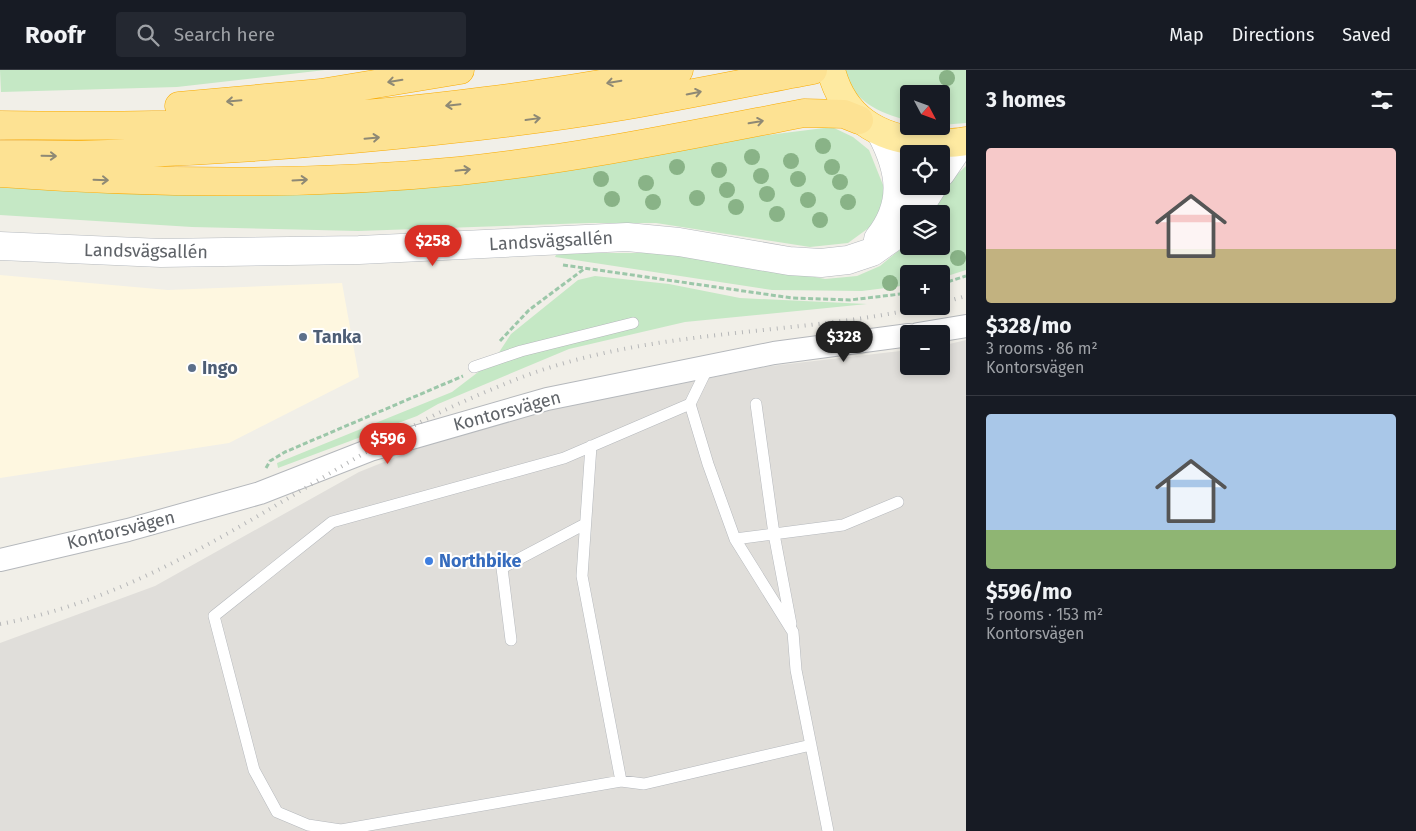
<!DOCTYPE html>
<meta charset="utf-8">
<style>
:root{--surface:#171b24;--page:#242831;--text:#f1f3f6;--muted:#9ea1a6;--line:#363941;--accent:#d93025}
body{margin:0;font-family:"Fira Sans",sans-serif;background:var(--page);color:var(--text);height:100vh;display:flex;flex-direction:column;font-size:19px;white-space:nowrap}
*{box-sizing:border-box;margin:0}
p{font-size:16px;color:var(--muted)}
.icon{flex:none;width:28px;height:28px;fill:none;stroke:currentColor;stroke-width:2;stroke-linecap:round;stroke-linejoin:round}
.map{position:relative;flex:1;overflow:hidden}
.drawer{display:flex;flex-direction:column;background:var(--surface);width:450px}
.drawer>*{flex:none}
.needle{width:32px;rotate:131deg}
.controls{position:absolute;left:900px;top:15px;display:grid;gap:10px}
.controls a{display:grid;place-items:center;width:50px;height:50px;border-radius:5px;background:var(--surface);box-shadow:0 2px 8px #0003;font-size:25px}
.price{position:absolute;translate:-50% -42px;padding:0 11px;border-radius:18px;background:var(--accent);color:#fff;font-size:16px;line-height:32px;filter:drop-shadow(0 1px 2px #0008)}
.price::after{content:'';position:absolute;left:50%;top:30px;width:15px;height:11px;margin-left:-8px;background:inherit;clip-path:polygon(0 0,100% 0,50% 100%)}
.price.current{background:#222;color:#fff}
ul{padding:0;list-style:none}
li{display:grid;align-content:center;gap:10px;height:265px;padding:0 20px}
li+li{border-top:1px solid var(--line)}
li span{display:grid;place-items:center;height:155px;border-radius:5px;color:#555}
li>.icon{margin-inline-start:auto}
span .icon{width:90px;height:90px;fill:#fffc;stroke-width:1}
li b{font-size:21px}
h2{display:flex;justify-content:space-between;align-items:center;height:60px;padding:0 20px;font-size:21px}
header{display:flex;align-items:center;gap:30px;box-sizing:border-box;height:70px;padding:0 25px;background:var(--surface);border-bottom:1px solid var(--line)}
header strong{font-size:24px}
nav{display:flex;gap:28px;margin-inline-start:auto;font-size:18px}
.search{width:350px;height:45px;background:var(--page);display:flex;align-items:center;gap:12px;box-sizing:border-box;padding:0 18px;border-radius:5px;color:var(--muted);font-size:19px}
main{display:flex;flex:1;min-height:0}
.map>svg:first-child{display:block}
.commercial{fill:#fef7e0}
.industrial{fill:#e0deda}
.green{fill:#c5e8c5}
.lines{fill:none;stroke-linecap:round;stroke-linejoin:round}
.service-casing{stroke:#b5b8bc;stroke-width:12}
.minor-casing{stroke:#b5b8bc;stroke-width:24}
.secondary-casing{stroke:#b6babf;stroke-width:29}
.trunk-casing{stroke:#f9ab00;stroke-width:29}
.motorway-casing{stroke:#f9ab00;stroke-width:29}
.path{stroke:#9cc7a9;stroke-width:3;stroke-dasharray:5 2.5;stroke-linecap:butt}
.service{stroke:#fff;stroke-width:11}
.minor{stroke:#fff;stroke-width:22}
.secondary{stroke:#fff;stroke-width:28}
.trunk{stroke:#feeaa1;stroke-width:28}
.motorway{stroke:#fde293;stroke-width:28}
.rail{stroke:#b6b7b8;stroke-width:4;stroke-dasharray:1 6;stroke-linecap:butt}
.tree{fill:#89b387}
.oneway{stroke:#8e8975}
.service-dot{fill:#5c6f8a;stroke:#fff;stroke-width:2}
.shop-dot{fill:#3f7fe0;stroke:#fff;stroke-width:2}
.labels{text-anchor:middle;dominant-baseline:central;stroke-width:4;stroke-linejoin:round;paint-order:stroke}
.street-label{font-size:18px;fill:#5f6368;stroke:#fff}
.service-label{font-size:18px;font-weight:bold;fill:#4e5e75;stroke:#fff;text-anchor:start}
.shop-label{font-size:18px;font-weight:bold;fill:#366cbe;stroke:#fff;text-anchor:start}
</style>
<header>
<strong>Roofr</strong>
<div class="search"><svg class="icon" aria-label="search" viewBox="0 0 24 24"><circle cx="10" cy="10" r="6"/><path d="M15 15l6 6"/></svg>Search here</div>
<nav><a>Map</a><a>Directions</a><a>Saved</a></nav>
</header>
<main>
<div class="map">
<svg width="966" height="761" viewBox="0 0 966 761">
<rect width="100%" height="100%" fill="#f1efe8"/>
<!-- commercial -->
<path class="commercial" d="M0 205 168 220 342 213 359 307 229 373 0 408Z"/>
<!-- industrial -->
<path class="industrial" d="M966 270V761H0V573L155 516 359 402 461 361 552 339 771 296 909 280V296H941V276Z"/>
<!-- green -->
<path class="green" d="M0 0H325L177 17 1 22Z
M842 0H966V53L941 55V24H909V51C875 41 857 33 842 0Z
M832 57 853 67 869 80 883 115V136L870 157 848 173 810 177 656 153H589L358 161 192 157 0 145V116L99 123 290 124 446 115 525 107 696 74Z
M966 96V200L941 208V204H909V215L862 221 772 220 555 187 557 183H667L743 193 825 209 857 206 880 196 909 172V176H941V144H929L949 112Z
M595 206 669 214 740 228 867 234 685 252 569 279 438 334 417 346 278 398 277 393 452 322 494 290 511 264 578 210Z"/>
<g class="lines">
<defs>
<path id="service" d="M474 297 521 281 633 253
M708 297 690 334 564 388 332 452 214 546 254 700 277 742 308 755 341 760 621 711 644 714 811 675
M690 334 708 394 735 469 793 562 796 600 828 761
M756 334 774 464 791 554
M591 376 582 506 621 711
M735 469 843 455 898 432
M511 570 502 498 585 454"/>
<path id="minor" d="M918 264 966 256
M0 490 128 460 260 423 370 380 547 329 774 283 909 265"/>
<path id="secondary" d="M941 103 962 72
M915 144 933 116
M878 169C906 134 901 101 881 63
M0 176 161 183 359 180 627 167 679 172 789 191 821 193 848 190 872 182 896 165 909 151"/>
<path id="trunk" d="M831 0C843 47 877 68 924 72 938 73 952 74 966 71"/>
<path id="motorway" d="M179 36 321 23 460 0
M0 55C160 58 327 52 486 31 550 23 615 12 679 0
M0 85C118 86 236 80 353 69 443 61 534 51 623 36 686 25 749 12 813 0
M0 103C153 114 306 116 459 101 575 89 690 65 804 43L844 44 859 50"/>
</defs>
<!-- service casing -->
<use href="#service" class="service-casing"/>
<!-- minor casing -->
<use href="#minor" class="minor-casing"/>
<!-- secondary casing -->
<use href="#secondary" class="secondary-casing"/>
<!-- trunk casing -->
<use href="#trunk" class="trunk-casing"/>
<!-- motorway casing -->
<use href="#motorway" class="motorway-casing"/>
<!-- path -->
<path class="path" d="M563 195 792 228 850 230 909 223
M941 214 966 206
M500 271 529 240 584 199
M266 398 270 391 285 382 463 306"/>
<!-- service -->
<use href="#service" class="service"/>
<!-- minor -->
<use href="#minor" class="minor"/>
<!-- secondary -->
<use href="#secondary" class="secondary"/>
<!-- trunk -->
<use href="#trunk" class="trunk"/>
<!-- motorway -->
<use href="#motorway" class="motorway"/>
<!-- rail -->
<path class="rail" d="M941 233 966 226
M0 554C156 525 280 426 417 354 447 338 480 324 512 311 646 257 791 267 929 236"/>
</g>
<!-- trees -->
<g class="tree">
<circle cx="947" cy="8" r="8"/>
<circle cx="823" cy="76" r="8"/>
<circle cx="752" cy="87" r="8"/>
<circle cx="791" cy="91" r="8"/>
<circle cx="677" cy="97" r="8"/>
<circle cx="832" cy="97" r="8"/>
<circle cx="719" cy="100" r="8"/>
<circle cx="761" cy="106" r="8"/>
<circle cx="601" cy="109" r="8"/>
<circle cx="798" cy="109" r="8"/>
<circle cx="840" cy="112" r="8"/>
<circle cx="646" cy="113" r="8"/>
<circle cx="727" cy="120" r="8"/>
<circle cx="767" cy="124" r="8"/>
<circle cx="697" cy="128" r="8"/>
<circle cx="612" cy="129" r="8"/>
<circle cx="808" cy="130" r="8"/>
<circle cx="653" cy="132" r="8"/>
<circle cx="848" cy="132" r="8"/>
<circle cx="736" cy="137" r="8"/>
<circle cx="777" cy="144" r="8"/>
<circle cx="820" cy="150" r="8"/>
<circle cx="958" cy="188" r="8"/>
<circle cx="890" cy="213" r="8"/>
</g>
<!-- one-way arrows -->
<defs><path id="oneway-shaft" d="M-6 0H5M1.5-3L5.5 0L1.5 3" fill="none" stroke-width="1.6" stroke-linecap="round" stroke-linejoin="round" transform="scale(1.25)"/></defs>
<g class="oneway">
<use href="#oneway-shaft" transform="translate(395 11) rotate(171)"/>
<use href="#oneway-shaft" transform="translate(614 12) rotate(170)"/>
<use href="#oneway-shaft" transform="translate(694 23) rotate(-11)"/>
<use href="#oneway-shaft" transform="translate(234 31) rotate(175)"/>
<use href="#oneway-shaft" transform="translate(453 35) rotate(174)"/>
<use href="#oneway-shaft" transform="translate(533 49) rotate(-8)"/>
<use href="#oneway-shaft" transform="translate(756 52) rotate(-10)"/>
<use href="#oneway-shaft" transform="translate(372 68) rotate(-5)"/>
<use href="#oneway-shaft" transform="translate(49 86) rotate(1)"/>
<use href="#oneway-shaft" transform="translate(463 100) rotate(-6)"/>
<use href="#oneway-shaft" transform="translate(101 110) rotate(2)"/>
<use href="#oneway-shaft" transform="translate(300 110) rotate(-3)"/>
</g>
<!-- markers -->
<g class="service-dot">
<circle cx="303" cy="267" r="5"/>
<circle cx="192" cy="298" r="5"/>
</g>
<circle class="shop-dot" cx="429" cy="491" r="5"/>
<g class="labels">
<!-- street labels -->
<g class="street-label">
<text transform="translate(551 171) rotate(-3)">Landsvägsallén</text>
<text transform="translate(146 181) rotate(1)">Landsvägsallén</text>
<text transform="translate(507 341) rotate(-15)">Kontorsvägen</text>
<text transform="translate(121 460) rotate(-14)">Kontorsvägen</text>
</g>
<!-- service labels -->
<g class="service-label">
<text x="313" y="267">Tanka</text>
<text x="202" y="298">Ingo</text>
</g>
<!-- shop labels -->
<g class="shop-label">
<text x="439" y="491">Northbike</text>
</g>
</g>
</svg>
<div class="controls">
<a><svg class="needle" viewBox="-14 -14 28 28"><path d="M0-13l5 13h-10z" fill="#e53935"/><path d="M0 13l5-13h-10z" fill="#9ea1a6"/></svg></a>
<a><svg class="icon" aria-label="locate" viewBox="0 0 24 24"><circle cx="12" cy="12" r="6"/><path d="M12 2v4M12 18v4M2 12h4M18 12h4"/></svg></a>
<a><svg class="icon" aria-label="layers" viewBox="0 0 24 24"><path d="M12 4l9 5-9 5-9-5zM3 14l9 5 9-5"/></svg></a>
<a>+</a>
<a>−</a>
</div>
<b class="price" style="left:433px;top:197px">$258</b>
<b class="price current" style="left:844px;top:293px">$328</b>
<b class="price" style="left:388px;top:395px">$596</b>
</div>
<section class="drawer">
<h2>3 homes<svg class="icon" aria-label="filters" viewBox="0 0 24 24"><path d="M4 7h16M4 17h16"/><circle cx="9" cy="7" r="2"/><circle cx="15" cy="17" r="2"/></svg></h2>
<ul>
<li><span style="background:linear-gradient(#f6c9c9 65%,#c2b280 0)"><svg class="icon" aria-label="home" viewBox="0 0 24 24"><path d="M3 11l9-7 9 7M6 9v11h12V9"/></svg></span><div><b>$328/mo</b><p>3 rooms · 86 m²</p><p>Kontorsvägen</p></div></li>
<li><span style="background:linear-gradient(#a9c7e8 75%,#8fb573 0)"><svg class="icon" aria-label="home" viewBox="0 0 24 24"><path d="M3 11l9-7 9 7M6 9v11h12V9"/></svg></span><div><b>$596/mo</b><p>5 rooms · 153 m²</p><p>Kontorsvägen</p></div></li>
</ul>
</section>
</main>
